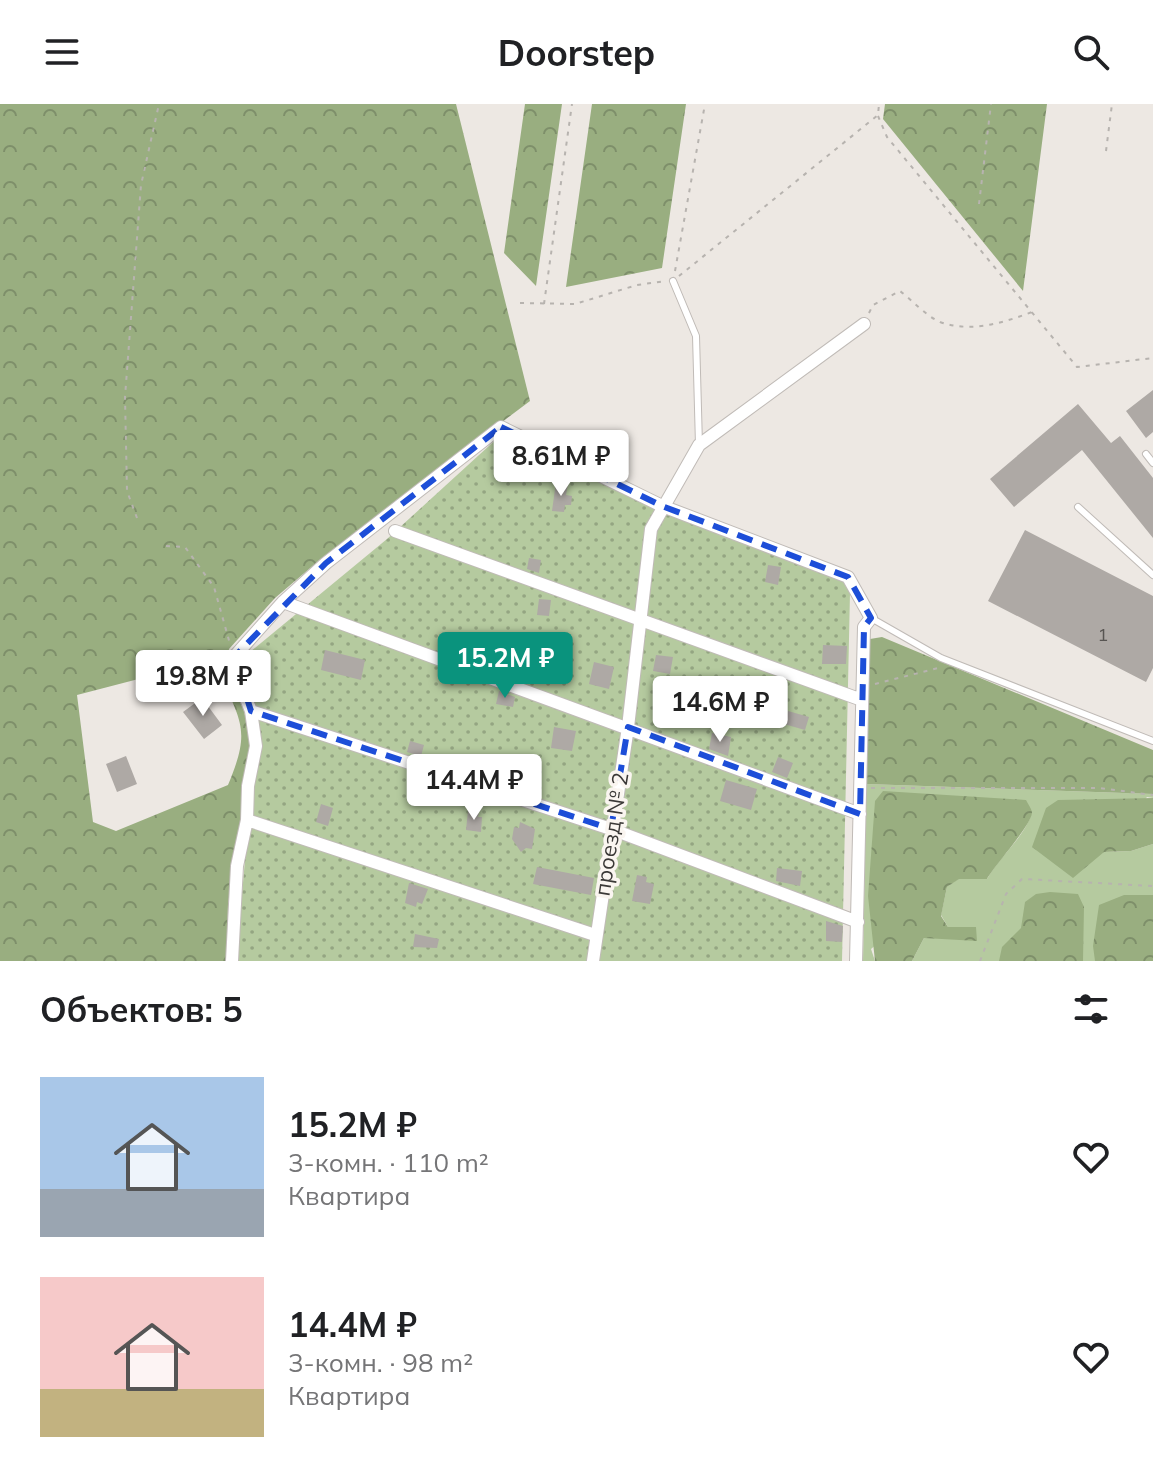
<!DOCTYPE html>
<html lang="ru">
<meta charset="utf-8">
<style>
:root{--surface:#fff;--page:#f2f2f2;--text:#202124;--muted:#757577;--accent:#0a937d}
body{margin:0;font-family:Mulish,sans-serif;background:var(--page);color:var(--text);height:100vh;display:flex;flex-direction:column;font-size:30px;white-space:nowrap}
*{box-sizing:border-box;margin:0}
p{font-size:26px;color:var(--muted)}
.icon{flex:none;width:44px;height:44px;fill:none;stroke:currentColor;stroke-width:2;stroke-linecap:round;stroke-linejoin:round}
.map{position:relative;height:857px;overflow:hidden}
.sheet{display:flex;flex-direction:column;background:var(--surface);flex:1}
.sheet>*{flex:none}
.price{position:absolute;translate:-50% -68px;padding:0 18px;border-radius:8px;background:#fff;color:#222;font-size:26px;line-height:52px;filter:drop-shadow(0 2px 4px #0008)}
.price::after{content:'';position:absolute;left:50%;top:48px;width:24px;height:18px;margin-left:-12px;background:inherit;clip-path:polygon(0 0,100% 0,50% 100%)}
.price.active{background:var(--accent);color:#fff}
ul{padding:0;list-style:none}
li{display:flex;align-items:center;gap:24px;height:200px;padding:0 40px}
li span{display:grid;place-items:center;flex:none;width:224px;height:160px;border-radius:0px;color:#555}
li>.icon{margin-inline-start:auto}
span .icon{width:96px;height:96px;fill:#fffc;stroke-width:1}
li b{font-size:34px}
h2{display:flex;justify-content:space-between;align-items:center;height:96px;padding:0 40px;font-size:34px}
header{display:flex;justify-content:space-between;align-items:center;height:104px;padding:0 40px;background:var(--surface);font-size:36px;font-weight:700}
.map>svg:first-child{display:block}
.grass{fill:#b5ca9f}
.forest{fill:url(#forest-crowns);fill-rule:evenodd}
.park{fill:url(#park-dots)}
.building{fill:#aea9a5}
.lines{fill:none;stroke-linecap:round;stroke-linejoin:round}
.lane-casing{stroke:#c0bbb7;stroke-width:8}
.street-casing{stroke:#c0bbb7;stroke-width:14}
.path{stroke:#b7b3af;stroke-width:2;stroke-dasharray:4 6;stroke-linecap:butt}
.lane{stroke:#fff;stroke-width:6}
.street{stroke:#fff;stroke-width:12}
.marked{fill:none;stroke:#1d4ed8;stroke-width:6;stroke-dasharray:16 10;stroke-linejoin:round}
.labels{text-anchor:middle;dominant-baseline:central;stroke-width:7;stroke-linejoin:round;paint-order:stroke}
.number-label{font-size:18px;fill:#585552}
.street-label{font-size:22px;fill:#3b3937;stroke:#faf5f0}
</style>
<header><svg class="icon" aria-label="menu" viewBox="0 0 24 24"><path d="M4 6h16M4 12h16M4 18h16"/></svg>Doorstep<svg class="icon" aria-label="search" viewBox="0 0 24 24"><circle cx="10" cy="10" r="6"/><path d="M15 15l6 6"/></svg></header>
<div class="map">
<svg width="1153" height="857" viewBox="0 0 1153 857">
<defs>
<pattern id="forest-crowns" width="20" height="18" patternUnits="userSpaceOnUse" patternTransform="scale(2)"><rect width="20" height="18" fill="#99ae80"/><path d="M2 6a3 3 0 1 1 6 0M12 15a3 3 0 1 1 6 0" fill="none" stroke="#7e8f6a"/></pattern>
<pattern id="park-dots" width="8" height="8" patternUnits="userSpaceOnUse" patternTransform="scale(2)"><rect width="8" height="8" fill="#b5ca9f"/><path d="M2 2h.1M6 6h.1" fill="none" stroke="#94a582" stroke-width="1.8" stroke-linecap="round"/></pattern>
</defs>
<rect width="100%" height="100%" fill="#ede8e3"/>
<!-- grass -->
<path class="grass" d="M866 680 1153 690V694L1147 693 1104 748 1131 747 1153 740V857H912L924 834 948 823 941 811 947 783 958 775H987C1000 752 1025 733 1032 708L871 845 875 857H863Z"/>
<!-- forest -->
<path class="forest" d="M0 0H456L530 297 322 454 275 494 229 545 226 565 244 607 252 642 228 800 227 857H0ZM219 569C243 620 250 628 228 681L116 727 93 718 77 591 150 572Z
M525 0H562L536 182 504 149Z
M592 0H686L662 164 566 183Z
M885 0H1047L1023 187 883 15Z
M882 533 1153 646V690L866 680 870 535Z
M883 687 1026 696C1028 700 1031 704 1032 708 1033 719 995 761 987 775H959L947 783 941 812 948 823H976L977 837 924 834 912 857H875L868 792 875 697Z
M1153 694V740L1131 747 1104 748 1073 774 1032 743 1046 704 1058 696Z
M1050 788 1078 790 1084 803 1083 857H999L1002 843 1021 824 1025 798 1036 790Z
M1124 791H1153V857H1095L1093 842 1099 801Z"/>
<!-- park -->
<path class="park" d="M502 330 842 476 850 489 842 857H236L250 700 260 641 254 599 238 566 239 557 387 435Z"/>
<!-- building -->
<path class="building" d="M1153 286V328L1146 334 1126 307Z
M1078 300 1111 339 1120 332 1153 374V434L1082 346 1014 403 990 375Z
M556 378 568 380 566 391 572 392 571 401H565L564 408 552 407Z
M1025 426 1153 492V564L1146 578 988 497Z
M529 454 541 456 539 469 527 465Z
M768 461 781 463 778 481 765 478Z
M539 495 551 496 549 512 537 511Z
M823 541 847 542 846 560H822Z
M325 546 365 556 361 576 321 566Z
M656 551 673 553 670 570 653 567Z
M594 558 614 563 609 585 589 580Z
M499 587 515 593 513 603 496 600Z
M202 594 222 621 204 635 183 608Z
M788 607 809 613 805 626 784 620Z
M554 623 576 627 572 647 551 644Z
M712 629 731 633 728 652 709 645Z
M410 637 424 641 421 652 407 648Z
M126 652 137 680 117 688 106 660Z
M778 653 793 659 787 674 772 668Z
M488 665 501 669 498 678 486 674Z
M726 676 757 685 751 706 720 697Z
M321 700 333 704 328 722 316 718Z
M468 707 479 709 478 713H482L481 728 466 726Z
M520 718 535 725 532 745 526 744 521 748 512 735 514 723 519 724Z
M537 763 594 774 591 791 533 780Z
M777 764 802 767 800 782 776 777Z
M637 771 647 773 646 778 654 780 650 800 632 797Z
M409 779 428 785 422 800 417 798 416 803 405 799Z
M826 817 843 822 842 838 826 837Z
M415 830 439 835 437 844 413 843Z"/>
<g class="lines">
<defs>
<path id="lane" d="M673 177 696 232 699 341
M1146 350 1153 359
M1078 403 1153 471
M871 514 941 554 1153 637"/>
<path id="street" d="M395 427 862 596
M283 498 860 710
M251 607 611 725 858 818
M247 716 595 831
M232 857 237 762 247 716 248 682 256 642 251 607 235 567 234 553 283 498 326 459 501 323 662 402 848 473 871 514 864 523 856 857
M593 857 628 623 651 425 699 341 864 220"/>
</defs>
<!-- lane casing -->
<use href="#lane" class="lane-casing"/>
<!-- street casing -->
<use href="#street" class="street-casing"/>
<!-- path -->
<path class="path" d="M878 12 887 33 1077 263 1153 254
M1106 47 1112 0
M979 100 991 0
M675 167 705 0
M679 172 878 11 879 0
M520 199 575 200 637 181 666 177
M544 200 572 0
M869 209 873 201 900 187C912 196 926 212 940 218 971 229 1003 219 1032 208
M137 414 127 387 125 293 141 81 159 0
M166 442 185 443 214 483 230 540
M875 580 938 564
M871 684H1099L1153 691
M980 857 1006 790 1022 775 1153 782"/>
<!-- lane -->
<use href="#lane" class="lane"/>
<!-- street -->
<use href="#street" class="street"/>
</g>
<!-- marked area -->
<path class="marked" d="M501 323 662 402 848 473 871 514 864 523 860 710 628 623 611 725 251 607 234 553 326 459Z"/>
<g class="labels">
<!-- number labels -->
<g class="number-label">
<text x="1103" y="530">1</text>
</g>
<!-- street labels -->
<g class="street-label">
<text transform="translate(611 730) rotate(-81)">проезд № 2</text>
</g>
</g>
</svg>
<b class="price" style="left:561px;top:394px">8.61M ₽</b>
<b class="price active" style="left:505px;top:596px">15.2M ₽</b>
<b class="price" style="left:203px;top:614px">19.8M ₽</b>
<b class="price" style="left:720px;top:640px">14.6M ₽</b>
<b class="price" style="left:474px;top:718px">14.4M ₽</b>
</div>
<section class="sheet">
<h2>Объектов: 5<svg class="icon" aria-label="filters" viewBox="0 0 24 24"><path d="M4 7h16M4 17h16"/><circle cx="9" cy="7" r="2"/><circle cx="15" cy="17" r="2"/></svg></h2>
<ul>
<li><span style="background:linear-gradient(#a9c7e8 70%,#9aa5b1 0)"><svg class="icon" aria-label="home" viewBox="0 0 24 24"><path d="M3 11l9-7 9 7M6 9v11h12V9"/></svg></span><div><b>15.2M ₽</b><p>3-комн. · 110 m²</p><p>Квартира</p></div><svg class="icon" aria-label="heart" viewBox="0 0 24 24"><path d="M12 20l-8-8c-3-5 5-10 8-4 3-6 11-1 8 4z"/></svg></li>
<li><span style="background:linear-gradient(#f6c9c9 70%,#c2b280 0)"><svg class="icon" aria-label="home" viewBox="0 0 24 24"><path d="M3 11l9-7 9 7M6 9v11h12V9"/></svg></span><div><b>14.4M ₽</b><p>3-комн. · 98 m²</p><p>Квартира</p></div><svg class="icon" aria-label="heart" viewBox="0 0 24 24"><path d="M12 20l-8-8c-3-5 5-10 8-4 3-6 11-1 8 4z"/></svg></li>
</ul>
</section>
